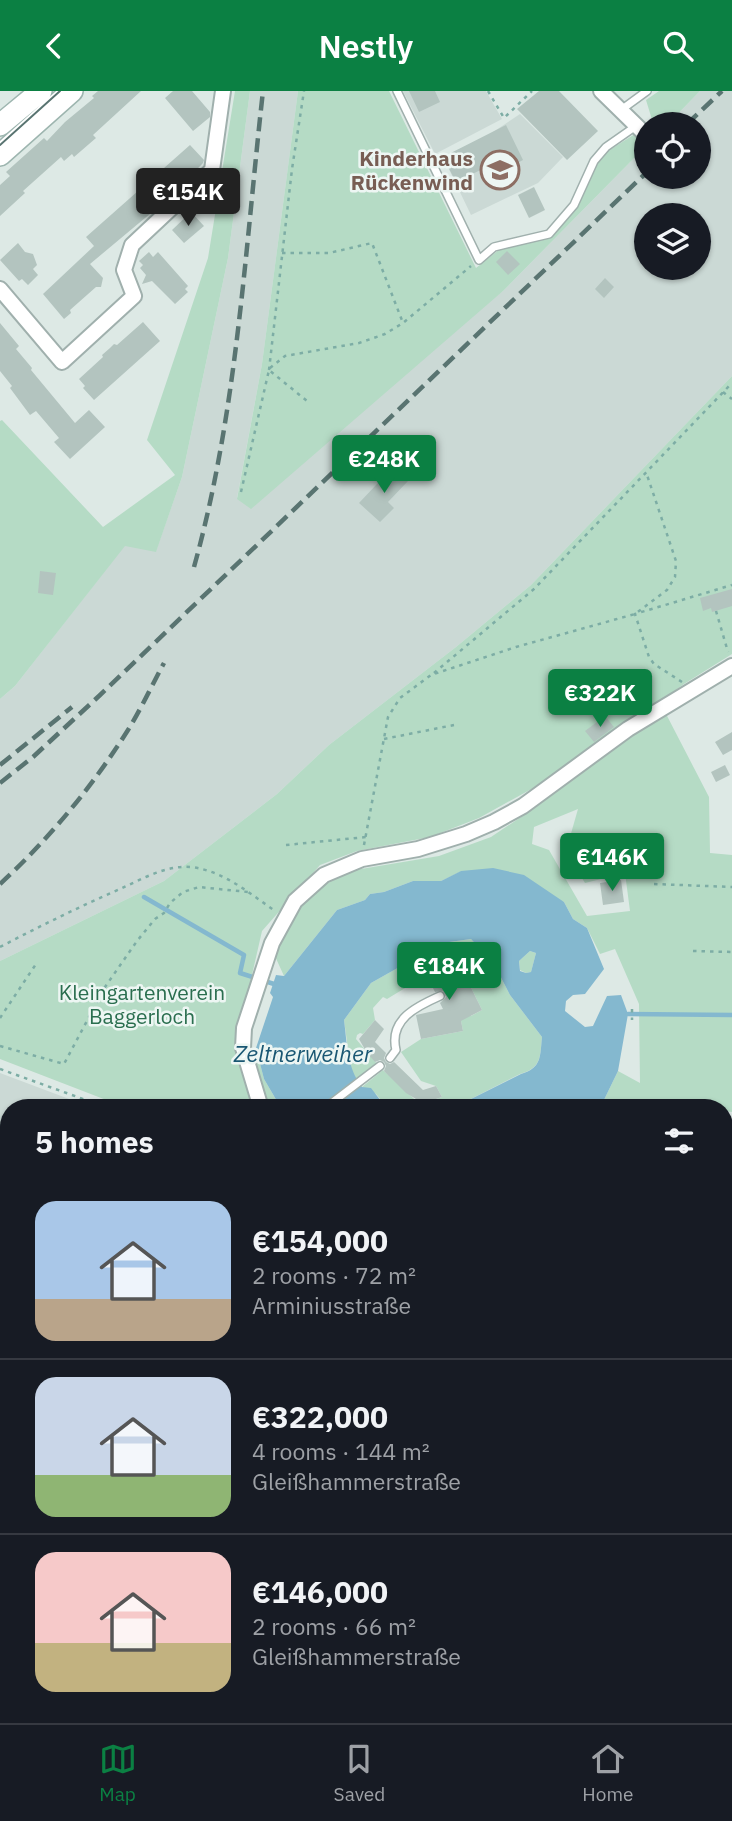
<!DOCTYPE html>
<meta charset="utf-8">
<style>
:root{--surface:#171b24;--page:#20242c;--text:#f1f3f6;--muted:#9ea1a6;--line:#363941;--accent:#0b8043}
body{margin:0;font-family:"IBM Plex Sans",sans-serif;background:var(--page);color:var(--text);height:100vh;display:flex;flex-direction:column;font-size:26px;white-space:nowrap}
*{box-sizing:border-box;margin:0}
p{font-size:23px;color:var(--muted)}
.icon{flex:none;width:38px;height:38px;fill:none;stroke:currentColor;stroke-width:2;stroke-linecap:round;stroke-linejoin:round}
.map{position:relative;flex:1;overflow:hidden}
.drawer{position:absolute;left:0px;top:1008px;width:733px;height:625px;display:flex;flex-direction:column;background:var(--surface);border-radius:28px 28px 0 0;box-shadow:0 2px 5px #0004}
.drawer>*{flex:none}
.fabs{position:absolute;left:634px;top:21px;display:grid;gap:14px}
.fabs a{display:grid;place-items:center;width:77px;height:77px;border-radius:50%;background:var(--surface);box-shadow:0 2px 5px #0004;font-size:35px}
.price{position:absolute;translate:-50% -60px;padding:0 16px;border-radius:7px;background:var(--accent);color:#fff;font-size:23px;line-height:46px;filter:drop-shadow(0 2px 4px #0008)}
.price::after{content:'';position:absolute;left:50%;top:42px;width:21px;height:16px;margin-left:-10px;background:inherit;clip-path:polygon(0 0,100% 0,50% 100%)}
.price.active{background:#222;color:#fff}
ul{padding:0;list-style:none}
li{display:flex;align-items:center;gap:21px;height:175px;padding:0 35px}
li+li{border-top:2px solid var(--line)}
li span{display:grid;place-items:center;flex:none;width:196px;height:140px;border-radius:21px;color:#555}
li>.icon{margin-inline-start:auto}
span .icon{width:84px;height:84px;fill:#fffc;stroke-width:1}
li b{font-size:30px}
h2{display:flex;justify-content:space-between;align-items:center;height:84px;padding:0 35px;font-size:30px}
header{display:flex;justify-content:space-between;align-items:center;height:91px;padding:0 35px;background:var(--accent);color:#fff;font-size:32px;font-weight:600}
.menu{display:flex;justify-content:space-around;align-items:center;height:98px;border-top:2px solid var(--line);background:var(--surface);font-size:19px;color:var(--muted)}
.menu a{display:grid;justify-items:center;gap:4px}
.menu .active{color:var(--accent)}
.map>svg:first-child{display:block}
.built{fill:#cbd9d5;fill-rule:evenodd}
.green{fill:#b5dbc5;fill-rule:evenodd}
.water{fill:#84b8cf;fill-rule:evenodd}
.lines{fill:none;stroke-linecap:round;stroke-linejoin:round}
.stream{stroke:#84b8cf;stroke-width:4.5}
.building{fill:#b3c4bf}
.lane-casing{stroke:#a0b0ad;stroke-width:10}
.street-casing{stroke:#a0b0ad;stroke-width:18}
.secondary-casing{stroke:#9db5af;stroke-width:24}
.path{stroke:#7dada5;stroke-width:2.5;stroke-dasharray:3.5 5;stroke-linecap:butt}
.lane{stroke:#fff;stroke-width:7}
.street{stroke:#fff;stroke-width:14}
.secondary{stroke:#fff;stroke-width:21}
.tram{stroke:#597471;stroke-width:2}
.rail{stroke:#597471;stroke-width:4.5;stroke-dasharray:14 7;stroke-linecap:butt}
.labels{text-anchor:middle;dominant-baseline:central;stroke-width:5;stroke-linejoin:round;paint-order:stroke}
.education-label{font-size:21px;font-weight:bold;fill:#785e54;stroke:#edf6f3;text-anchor:end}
.park-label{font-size:21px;fill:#2a6e4f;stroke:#edf6f3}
.water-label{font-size:23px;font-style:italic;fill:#1a5773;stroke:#edf6f3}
</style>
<header><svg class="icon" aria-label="back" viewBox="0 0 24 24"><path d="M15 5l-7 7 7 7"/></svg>Nestly<svg class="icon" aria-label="search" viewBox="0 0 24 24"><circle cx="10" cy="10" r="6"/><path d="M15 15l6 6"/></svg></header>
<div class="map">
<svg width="732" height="1632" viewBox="0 0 732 1632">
<rect width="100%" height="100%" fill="#dde9e5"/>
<!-- built -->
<path class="built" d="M250 0H298L262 273 237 407 503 200 646 55V86H698V33H668L700 0H732V285L531 494 456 556 329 654 277 703 164 790 0 870V608L15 595 125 454 156 460 182 386 228 167ZM646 124H698V177H646Z
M403 0H486L502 28 435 63Z
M520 23 563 66 538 92 471 124 443 66 490 43Z
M0 982 93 1017H9V1073L0 1071Z
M725 1371 732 1377V1454L725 1447Z
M9 1496V1611L0 1603V1507Z
M23 1624H126L121 1632H32Z"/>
<!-- green -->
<path class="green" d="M235 0H250L228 167 182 386 156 461 125 455 15 595 0 608V330L2 329 103 436 175 384 147 349 208 167Z
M298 0H389L476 177 500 158 550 147 575 119 599 70 608 60 646 36V55L503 200 251 418 237 408 262 273Z
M659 0H700L668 33H651L653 32 646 9Z
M732 285V563L684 593 562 681 479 727 430 746 357 760 320 774 262 840 243 923 238 971 256 957 264 988 281 1017H127L0 968V870L164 790 277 703 329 654 456 556 531 494Z
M665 621 709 706 710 762 732 764V1021L725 1020 724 1017 648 1013 644 1017H598L602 1013 618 980 640 992 639 913 615 858 600 863 587 837 573 828 564 811 462 780 441 790H413L384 801 370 803 365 809 337 819 284 885 274 863 299 814 343 781 439 765 491 746 536 716ZM578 718 570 746 583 768 577 779 585 792 625 782 630 820 587 825 549 759 532 753 534 736Z
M471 848 494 873 510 904 542 946C540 965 542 977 520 983L453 1017H399L398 1014H385L376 1003 362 996 383 979C392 987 415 1007 419 1014L442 1006 436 995 421 990 401 961 421 948 463 940 458 915 463 909 471 925 482 919 456 866 387 908 383 906 373 917 375 929 363 943 360 942 357 944 356 948 377 973 356 989 351 979 344 929 371 892 442 852Z
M530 860 536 862 531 881 526 882 520 879 519 870Z
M298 1624H415L411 1632H309Z"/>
<!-- water -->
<path class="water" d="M493 777 524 784 564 811 573 828 587 837 604 878 585 903 573 904 566 910 565 920 585 936 593 935 607 905 621 904 628 923 618 980 602 1013 598 1017H453L521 983C542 977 540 965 542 946L510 904 494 873 471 848 442 852 371 892 344 929C347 952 347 977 362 996L371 997 384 1014 393 1011 399 1017H281L264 988 256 957 273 906 270 902 276 884 284 885 337 819 365 809 370 803 384 801 413 790H441L461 780ZM530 860 536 862 531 881 526 882 520 880 519 870Z"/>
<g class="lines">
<!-- stream -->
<path class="stream" d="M144 806 244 864 240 882 274 893
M628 923 732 924"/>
</g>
<!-- building -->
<path class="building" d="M98 0H141L93 44 96 47 74 66 72 63 64 70 61 66 23 100 25 102 0 125V94L10 85 6 81 44 47 47 50 65 31 94 7 92 5Z
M173 0H192L210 21V26L193 40 165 7Z
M409 0H435L440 11 419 21Z
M539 0H559L598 40 567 69 517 18Z
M506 34 523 69 508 77 503 68 456 91 443 66Z
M190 54 204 69 203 72 169 107 90 173 103 187 101 196H96L70 219 71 222 64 228 43 203 94 155 86 146Z
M534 96 545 119 529 127 518 104Z
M191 121 204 135 184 152 172 139Z
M18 152 25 161 33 163 37 174 33 178 38 184 28 194 22 188 19 190 0 169Z
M507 160 520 173 508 184 496 171Z
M149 161 153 166 158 161 188 195 185 198 188 201 175 213 152 190 142 193 146 184 140 177 143 174 139 170Z
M605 187 614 196 604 207 595 198Z
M143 231 160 250 94 309 83 297 85 295 79 288 103 266 102 264 110 257 114 253 117 254Z
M0 232 19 255 16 258 32 277 31 279 75 332 89 319 105 336 70 368 54 351 59 347 36 320 30 324 10 297 12 295 0 280Z
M393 376 408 390 388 411 394 417 380 431 359 412Z
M40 480 56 482 53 504 38 502Z
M732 498V515L712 521 711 517 703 520 700 507Z
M605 625 614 636 594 651 585 640Z
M732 641V659L723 664 715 651Z
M725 674 730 684 716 691 711 681Z
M621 789 624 811 603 814 600 792Z
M456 866 482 919 461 930 463 940 421 948 416 924 443 918 440 912 446 906 443 900 435 901 429 889 435 886 431 879Z
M375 929 384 938 375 951 386 962 384 967 386 971 390 973 394 971 423 999 436 995 442 1006 427 1011 424 1015 417 1014 416 1008 406 1002 384 980 386 975 384 971 380 969 375 971 367 962 359 948Z"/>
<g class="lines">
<defs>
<path id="lane" d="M397 0 479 169 494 156 549 143 574 114 594 70 606 56 636 35
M621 19 647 0
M390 967 396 959C389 929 415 916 440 905
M325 1017 380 975"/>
<path id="street" d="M601 0 646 44
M0 198 62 271 134 205 124 179 132 154 212 79 223 0
M261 1017 243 957 244 937 272 852 295 810 324 784 362 768 418 758 466 743 494 731 523 715 628 638 732 575
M0 1184 9 1196
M724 1188 732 1190
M0 1416 9 1406
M161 1632 166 1624
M439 1632 444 1624"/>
<path id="secondary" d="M0 34 41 0
M0 64 72 0
M0 1340 9 1343
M724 1563 732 1564"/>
</defs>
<!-- lane casing -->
<use href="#lane" class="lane-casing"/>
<!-- street casing -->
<use href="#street" class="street-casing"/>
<!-- secondary casing -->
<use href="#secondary" class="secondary-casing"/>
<!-- path -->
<path class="path" d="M488 0 504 27 532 0
M282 162H329L372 152 403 232
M270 277 285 265 359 252 385 243 403 232 471 175
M269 279 292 78 304 0
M723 301 732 308
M241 401 269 279 307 310
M716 520 728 561
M434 582 534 498 732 292
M682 591 654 573 649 566 635 523 732 494
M384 648 454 634
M286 754 366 746
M364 754 388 626 400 607 431 584 516 556 635 523 667 499 675 486 676 470 646 381
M654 793 732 796
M0 856C40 835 79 816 120 798 142 788 166 774 191 776 224 780 249 802 275 820
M693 860 732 861
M632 918V929
M0 927 36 873
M0 955 64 973 105 896 137 850 155 828 164 822 170 812 183 801 199 796 248 801
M0 978 108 1017
M724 1046 732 1049
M724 1451 732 1457
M724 1604 732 1606
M289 1624 301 1632
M552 1624 562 1632"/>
<!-- lane -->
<use href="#lane" class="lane"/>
<!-- street -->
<use href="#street" class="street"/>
<!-- secondary -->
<use href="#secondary" class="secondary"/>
<!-- tram -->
<path class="tram" d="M0 54 60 0"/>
<!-- rail -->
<path class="rail" d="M687 33 722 0
M194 476C237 322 245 159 263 0
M0 674 72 616
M0 692 33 666 99 605 646 82
M0 793C49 748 92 696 128 639 141 618 152 594 164 572
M0 1035 9 1037
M0 1058 9 1060
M724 1378 732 1384
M724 1408 732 1415
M724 1435 732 1442"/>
</g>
<!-- icons -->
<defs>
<symbol id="school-ring" viewBox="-11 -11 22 22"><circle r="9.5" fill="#edf6f3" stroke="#8d6e63" stroke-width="1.5"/><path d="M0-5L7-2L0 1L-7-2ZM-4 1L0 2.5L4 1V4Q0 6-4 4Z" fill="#8d6e63"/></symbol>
</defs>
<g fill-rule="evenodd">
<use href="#school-ring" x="478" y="57" width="44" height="44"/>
</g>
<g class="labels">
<!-- education labels -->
<g class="education-label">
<text x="473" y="67">Kinderhaus<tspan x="473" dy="24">Rückenwind</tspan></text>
</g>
<!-- park labels -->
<g class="park-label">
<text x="142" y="901">Kleingartenverein<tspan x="142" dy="24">Baggerloch</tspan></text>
</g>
<!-- water labels -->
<g class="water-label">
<text x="303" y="962">Zeltnerweiher</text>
</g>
</g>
</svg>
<div class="fabs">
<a><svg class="icon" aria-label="locate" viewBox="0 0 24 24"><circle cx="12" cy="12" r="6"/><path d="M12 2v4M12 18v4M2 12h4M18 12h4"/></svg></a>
<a><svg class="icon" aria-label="layers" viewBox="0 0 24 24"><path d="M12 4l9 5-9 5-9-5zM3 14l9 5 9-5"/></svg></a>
</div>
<b class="price active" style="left:188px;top:137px">€154K</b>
<b class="price" style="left:384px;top:404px">€248K</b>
<b class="price" style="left:600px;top:638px">€322K</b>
<b class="price" style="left:612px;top:802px">€146K</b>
<b class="price" style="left:449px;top:911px">€184K</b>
<section class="drawer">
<h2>5 homes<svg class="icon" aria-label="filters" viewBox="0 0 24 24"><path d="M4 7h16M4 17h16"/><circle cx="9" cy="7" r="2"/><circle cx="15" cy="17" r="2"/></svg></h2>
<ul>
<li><span style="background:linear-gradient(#a9c7e8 70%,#b9a48a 0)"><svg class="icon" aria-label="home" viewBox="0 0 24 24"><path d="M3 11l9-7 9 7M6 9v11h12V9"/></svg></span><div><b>€154,000</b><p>2 rooms · 72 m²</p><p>Arminiusstraße</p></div></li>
<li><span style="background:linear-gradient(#c9d6e8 70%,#8fb573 0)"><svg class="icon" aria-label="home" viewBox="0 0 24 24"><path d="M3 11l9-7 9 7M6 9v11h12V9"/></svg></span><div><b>€322,000</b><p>4 rooms · 144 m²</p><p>Gleißhammerstraße</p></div></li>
<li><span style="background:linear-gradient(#f6c9c9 65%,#c2b280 0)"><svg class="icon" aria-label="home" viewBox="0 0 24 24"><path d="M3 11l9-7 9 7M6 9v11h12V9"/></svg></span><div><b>€146,000</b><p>2 rooms · 66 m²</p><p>Gleißhammerstraße</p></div></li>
</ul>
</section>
</div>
<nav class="menu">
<a class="active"><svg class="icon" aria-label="map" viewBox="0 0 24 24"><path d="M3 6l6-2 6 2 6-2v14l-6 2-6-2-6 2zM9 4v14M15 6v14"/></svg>Map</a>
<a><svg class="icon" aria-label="saved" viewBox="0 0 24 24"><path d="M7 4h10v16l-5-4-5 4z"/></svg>Saved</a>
<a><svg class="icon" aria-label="home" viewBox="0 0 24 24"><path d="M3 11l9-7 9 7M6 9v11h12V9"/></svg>Home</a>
</nav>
